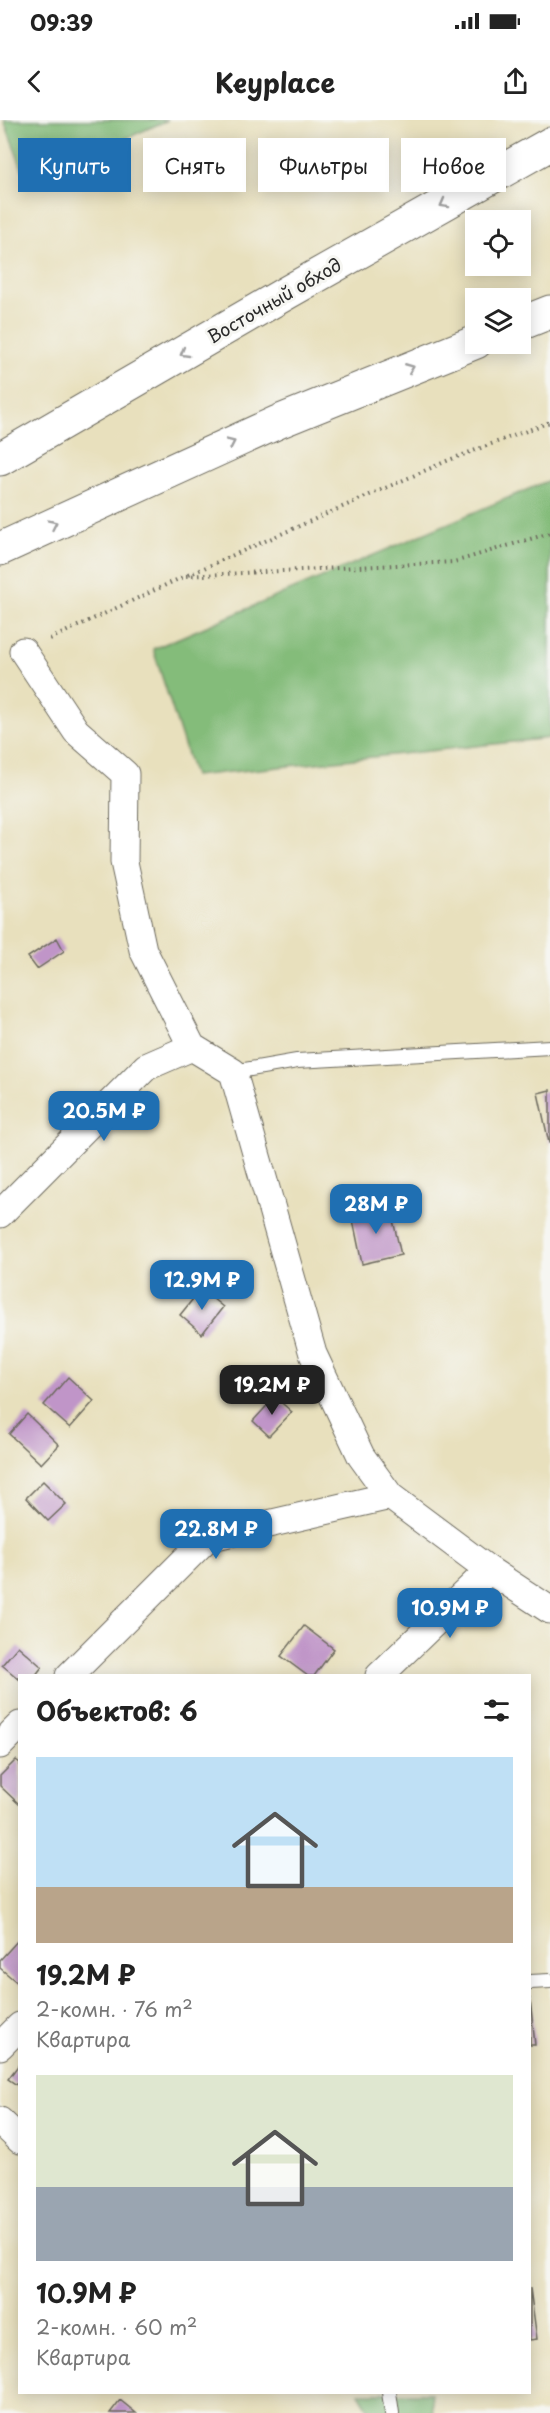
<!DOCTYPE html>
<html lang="ru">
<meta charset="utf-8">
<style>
:root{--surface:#fff;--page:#f2f2f2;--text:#222;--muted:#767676;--accent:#1f6fb2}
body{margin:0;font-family:"Playpen Sans",sans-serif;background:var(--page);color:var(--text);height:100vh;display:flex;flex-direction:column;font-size:22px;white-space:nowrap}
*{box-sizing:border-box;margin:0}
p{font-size:20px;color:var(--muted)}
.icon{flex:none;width:33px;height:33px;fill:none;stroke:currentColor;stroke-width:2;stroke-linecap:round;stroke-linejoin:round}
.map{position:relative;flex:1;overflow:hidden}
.details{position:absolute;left:18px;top:1554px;width:513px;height:720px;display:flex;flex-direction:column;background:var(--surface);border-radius:0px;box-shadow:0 3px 15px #0003}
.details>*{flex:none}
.top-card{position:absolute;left:18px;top:18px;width:514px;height:54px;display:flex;gap:12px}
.fabs{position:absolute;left:465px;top:90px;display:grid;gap:12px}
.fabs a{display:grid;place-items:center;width:66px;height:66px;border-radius:0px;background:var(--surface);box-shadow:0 3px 15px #0003;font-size:30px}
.price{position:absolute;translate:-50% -51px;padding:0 14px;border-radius:12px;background:var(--accent);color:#fff;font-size:20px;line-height:39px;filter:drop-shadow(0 2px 3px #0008)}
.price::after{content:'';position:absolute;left:50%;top:36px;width:18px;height:14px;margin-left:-9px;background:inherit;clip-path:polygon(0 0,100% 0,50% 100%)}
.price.on{background:#222;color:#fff}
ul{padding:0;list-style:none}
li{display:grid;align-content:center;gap:12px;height:318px;padding:0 18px}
li span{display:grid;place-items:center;height:186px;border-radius:0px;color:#555}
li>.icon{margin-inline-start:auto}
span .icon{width:108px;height:108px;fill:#fffc;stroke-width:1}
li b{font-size:26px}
h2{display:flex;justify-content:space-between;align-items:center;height:72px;padding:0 18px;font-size:26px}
.pill{padding:0 21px;border-radius:0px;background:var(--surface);box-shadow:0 3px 15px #0003;font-size:21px;line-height:54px}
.pill.on{background:var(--accent);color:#fff}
.status{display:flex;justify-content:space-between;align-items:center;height:42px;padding:0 30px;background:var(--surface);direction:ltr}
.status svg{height:16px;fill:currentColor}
header{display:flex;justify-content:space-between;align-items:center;height:78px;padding:0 18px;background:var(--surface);font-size:27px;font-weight:700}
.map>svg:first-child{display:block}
.forest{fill:#84bc7a;stroke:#587452;stroke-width:1.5}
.building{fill:#c095c8}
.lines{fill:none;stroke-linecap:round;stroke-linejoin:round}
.service-casing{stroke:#6d6a5e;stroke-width:16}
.minor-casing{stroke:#6d6a5e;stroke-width:29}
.trunk-casing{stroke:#6d6a5e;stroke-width:35}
.path{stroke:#6d6a5e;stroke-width:4;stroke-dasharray:1.5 4.5;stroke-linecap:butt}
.service{stroke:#fff;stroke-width:14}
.minor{stroke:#fff;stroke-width:27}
.trunk{stroke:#fff;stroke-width:33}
.oneway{stroke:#a0a0a0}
.labels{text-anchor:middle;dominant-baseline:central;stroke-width:6;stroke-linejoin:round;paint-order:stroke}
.street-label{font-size:18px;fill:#2b2b2b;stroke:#f6f6f2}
</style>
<div class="status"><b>09:39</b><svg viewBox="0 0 49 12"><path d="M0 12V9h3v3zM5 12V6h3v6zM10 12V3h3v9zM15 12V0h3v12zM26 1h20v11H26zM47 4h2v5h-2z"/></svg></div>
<header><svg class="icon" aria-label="back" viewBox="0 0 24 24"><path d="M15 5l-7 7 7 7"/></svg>Keyplace<svg class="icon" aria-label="share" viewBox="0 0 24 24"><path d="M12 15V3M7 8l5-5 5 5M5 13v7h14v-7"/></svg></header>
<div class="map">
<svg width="550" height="2293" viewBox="0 0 550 2293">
<rect width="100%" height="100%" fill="#f6f6f2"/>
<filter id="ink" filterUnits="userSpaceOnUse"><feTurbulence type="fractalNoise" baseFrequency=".0167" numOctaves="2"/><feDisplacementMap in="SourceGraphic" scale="12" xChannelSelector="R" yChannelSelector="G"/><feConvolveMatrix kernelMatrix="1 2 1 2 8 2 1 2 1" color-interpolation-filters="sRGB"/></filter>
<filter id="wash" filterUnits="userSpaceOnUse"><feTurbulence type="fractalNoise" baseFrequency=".008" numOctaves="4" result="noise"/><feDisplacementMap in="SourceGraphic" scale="24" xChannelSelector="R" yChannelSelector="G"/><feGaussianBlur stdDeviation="1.35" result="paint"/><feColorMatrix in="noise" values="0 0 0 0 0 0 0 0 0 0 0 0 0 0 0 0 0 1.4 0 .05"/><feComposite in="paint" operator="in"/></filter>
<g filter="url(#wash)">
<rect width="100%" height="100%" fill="#e8e0bd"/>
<!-- forest -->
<path class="forest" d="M4 0H168L27 62Z
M550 360V618L194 656 153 529Z
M359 2273H431L433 2293H371Z"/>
<g id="blocks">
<!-- building -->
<path class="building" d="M57 818 64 831 37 849 28 837Z
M550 970V1023H549L538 973Z
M390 1087 401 1135 362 1144 352 1095Z
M201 1169 223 1187 202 1214 180 1195Z
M68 1257 94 1281 70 1308 44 1285Z
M275 1277 292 1292 269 1316 253 1301Z
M27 1294 59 1325 41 1344 9 1314Z
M43 1361 66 1384 48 1401 26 1378Z
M304 1506 334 1529 314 1556H308L281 1536Z
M18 1526 42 1547 35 1556H20V1560L2 1545Z
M16 1640 20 1643V1685L0 1666V1656Z
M20 1818V1865L0 1848V1840Z
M530 1878 535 1925H530Z
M20 1943V1967L8 1959Z
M530 2168 537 2219 530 2220Z
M120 2280 136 2293H110Z"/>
</g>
</g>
<g filter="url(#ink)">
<use href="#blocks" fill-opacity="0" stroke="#6d6a5e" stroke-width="1.5"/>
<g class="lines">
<defs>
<path id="service" d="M233 952 297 941 550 927
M530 1862 550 1861
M389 2272 392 2293"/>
<path id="minor" d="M23 531 76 611 125 654 124 742 143 830 192 927 233 952 313 1234 361 1336 390 1376 489 1450 550 1490
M0 1094 146 947 192 927
M69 1556 207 1418 390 1376
M379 1556 489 1450
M0 1625 20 1605
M0 1926 20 1906
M0 2001 20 2020"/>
<path id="trunk" d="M520 204 550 192
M0 339 288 172 550 24
M0 429 278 302 476 222"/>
</defs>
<!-- service casing -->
<use href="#service" class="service-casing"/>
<!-- minor casing -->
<use href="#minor" class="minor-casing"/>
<!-- trunk casing -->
<use href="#trunk" class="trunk-casing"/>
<!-- path -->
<path class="path" d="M188 455 449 340 550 302
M50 519 185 456 454 442 550 413"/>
<!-- service -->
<use href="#service" class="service"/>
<!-- minor -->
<use href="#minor" class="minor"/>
<!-- trunk -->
<use href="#trunk" class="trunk"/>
</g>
<!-- one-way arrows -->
<defs><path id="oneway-chevron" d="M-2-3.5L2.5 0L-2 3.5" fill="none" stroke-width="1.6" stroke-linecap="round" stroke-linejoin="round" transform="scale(1.5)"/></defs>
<g class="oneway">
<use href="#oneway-chevron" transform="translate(444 84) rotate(151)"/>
<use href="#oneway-chevron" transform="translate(184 233) rotate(150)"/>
<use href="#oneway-chevron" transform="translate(410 248) rotate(-22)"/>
<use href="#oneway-chevron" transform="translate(231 323) rotate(-25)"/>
<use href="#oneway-chevron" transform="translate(53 404) rotate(-25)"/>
</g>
</g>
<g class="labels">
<!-- street labels -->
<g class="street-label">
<text transform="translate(274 180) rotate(-30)">Восточный обход</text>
</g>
</g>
</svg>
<div class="fabs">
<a><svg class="icon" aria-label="locate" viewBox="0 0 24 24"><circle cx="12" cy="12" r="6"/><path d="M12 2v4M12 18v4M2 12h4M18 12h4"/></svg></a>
<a><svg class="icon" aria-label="layers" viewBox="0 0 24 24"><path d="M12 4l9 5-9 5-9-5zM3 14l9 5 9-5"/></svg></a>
</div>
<b class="price" style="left:104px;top:1022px">20.5M ₽</b>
<b class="price" style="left:376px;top:1115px">28M ₽</b>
<b class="price" style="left:202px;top:1191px">12.9M ₽</b>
<b class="price on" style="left:272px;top:1296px">19.2M ₽</b>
<b class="price" style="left:216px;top:1440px">22.8M ₽</b>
<b class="price" style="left:450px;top:1519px">10.9M ₽</b>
<div class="top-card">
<a class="pill on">Купить</a>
<a class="pill">Снять</a>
<a class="pill">Фильтры</a>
<a class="pill">Новое</a>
</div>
<section class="details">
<h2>Объектов: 6<svg class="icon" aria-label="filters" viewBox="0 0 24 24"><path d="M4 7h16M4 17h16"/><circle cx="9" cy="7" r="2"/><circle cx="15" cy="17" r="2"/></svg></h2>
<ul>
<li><span style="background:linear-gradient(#bfe0f5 70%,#b9a48a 0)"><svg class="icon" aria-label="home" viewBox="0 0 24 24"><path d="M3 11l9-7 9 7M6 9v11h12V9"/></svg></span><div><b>19.2M ₽</b><p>2-комн. · 76 m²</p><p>Квартира</p></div></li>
<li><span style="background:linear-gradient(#dfe7d0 60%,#9aa5b1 0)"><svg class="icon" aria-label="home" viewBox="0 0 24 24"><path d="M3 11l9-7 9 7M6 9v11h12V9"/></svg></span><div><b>10.9M ₽</b><p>2-комн. · 60 m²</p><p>Квартира</p></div></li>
</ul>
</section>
</div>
